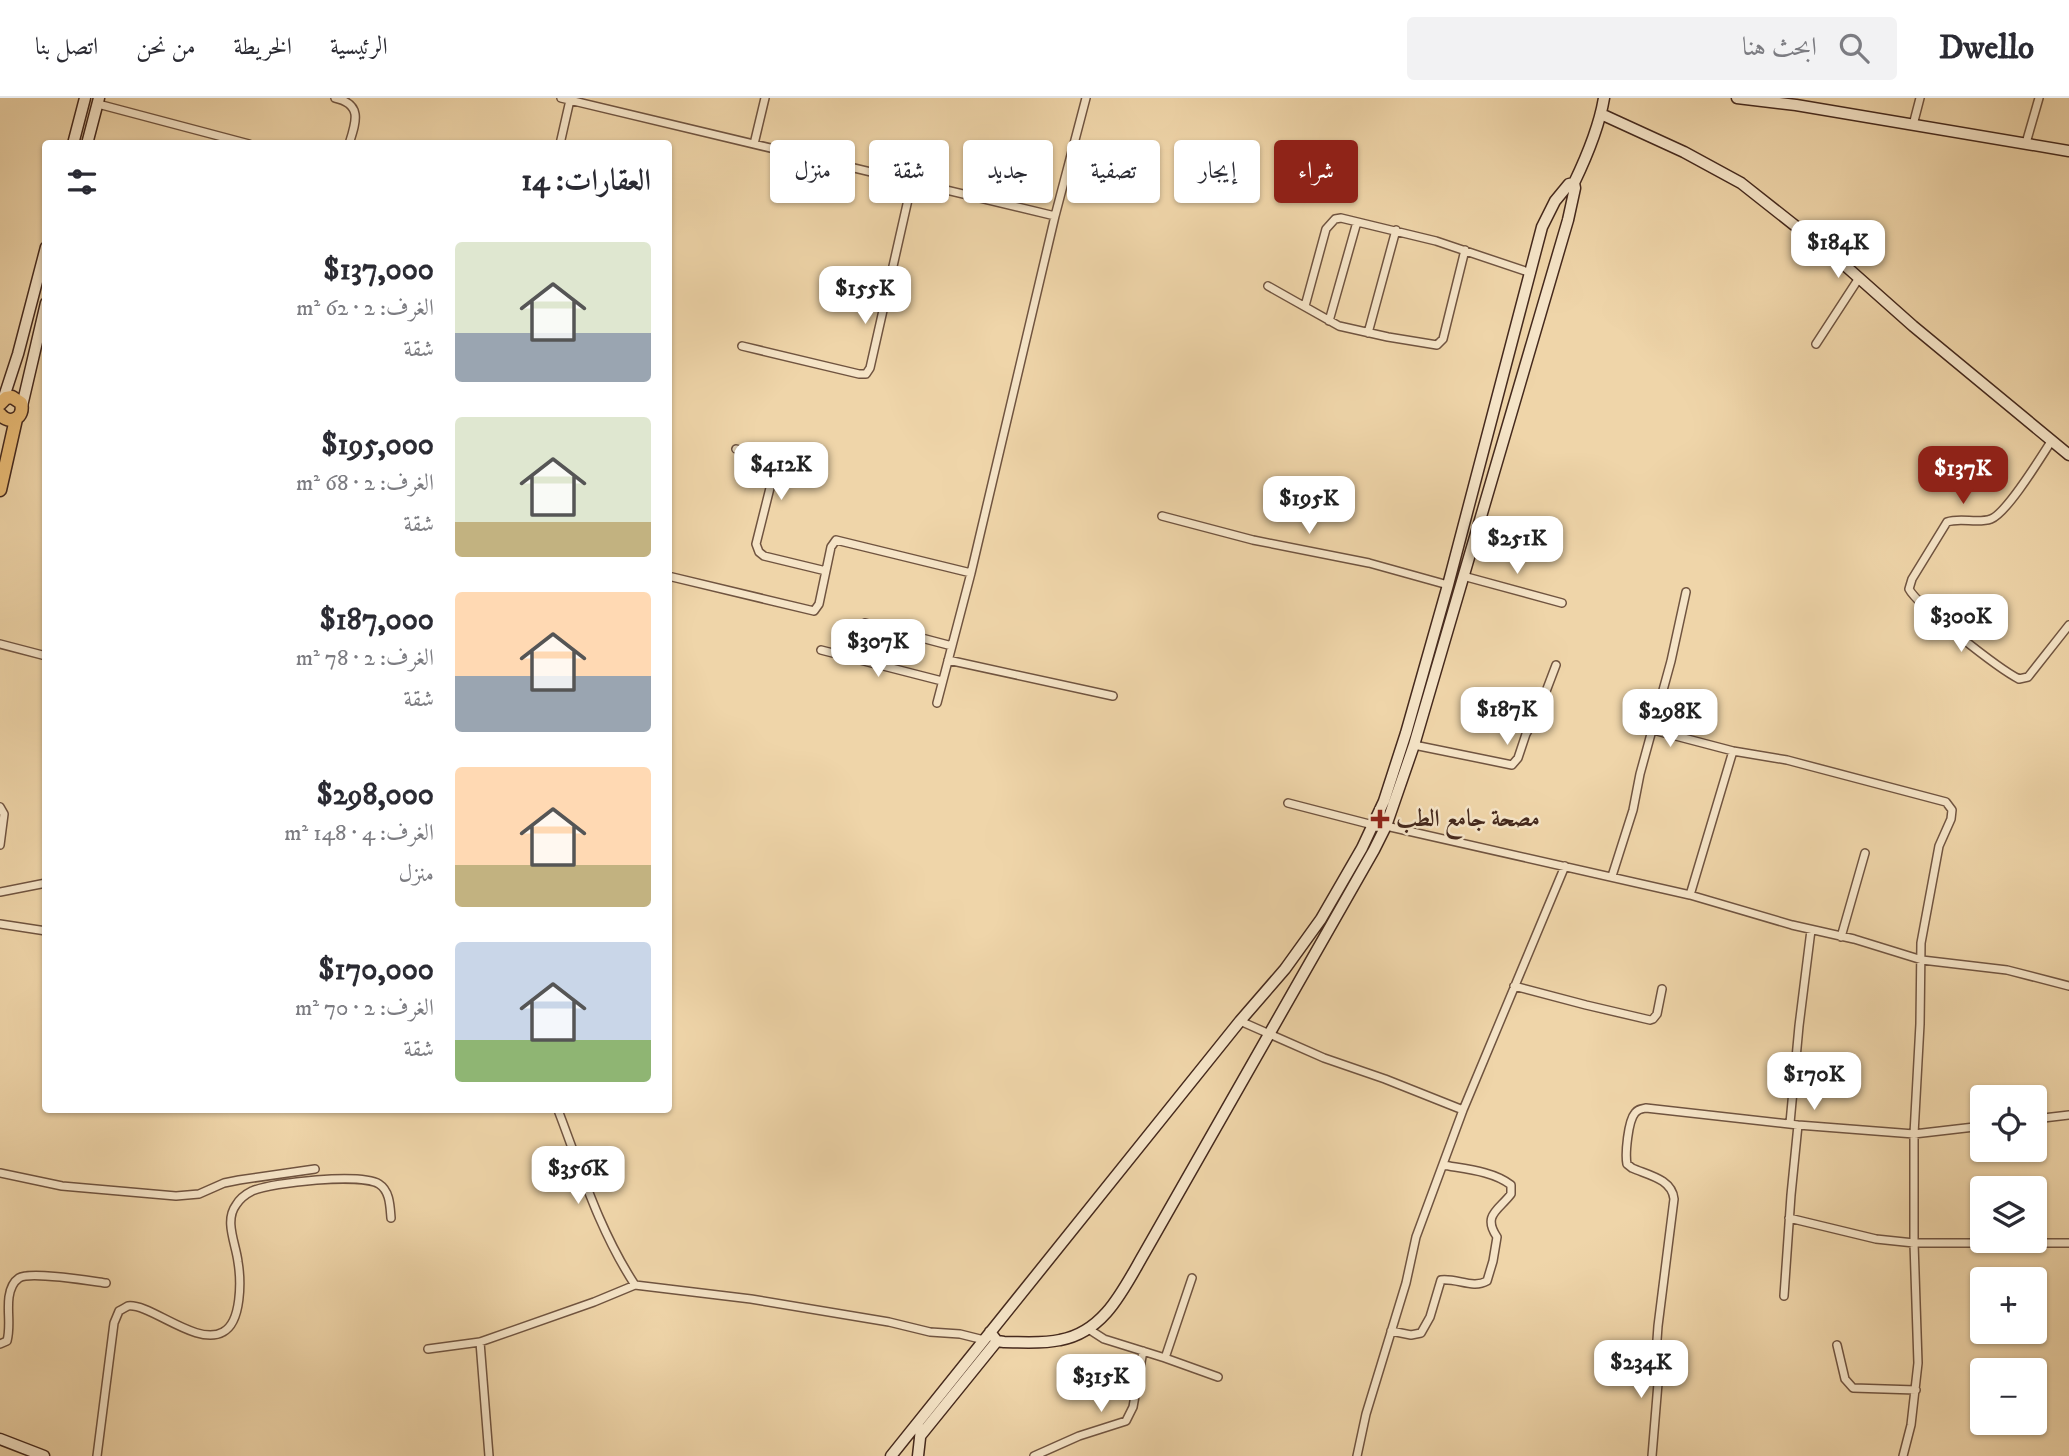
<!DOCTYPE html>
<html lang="ar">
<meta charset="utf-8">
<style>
:root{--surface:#fff;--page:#f2f2f3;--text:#2b2b33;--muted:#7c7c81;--line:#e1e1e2;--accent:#8f2418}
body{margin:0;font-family:"IM FELL DW Pica",Amiri,serif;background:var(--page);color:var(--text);direction:rtl;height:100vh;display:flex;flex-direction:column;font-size:26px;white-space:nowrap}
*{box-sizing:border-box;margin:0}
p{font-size:23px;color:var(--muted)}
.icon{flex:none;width:38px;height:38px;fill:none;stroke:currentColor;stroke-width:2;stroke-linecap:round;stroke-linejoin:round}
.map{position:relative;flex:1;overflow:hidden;direction:ltr}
.details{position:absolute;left:42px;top:42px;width:630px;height:973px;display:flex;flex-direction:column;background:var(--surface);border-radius:7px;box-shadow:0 2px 5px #0004;direction:rtl}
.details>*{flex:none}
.banner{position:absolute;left:693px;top:42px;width:665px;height:63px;direction:rtl;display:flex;gap:14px}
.tools{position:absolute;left:1970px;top:987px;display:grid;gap:14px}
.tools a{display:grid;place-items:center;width:77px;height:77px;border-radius:7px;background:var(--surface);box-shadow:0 2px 5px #0004;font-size:35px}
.price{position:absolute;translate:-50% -60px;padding:0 16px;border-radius:14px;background:#fff;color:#222;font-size:23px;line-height:46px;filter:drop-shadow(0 2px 4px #0008)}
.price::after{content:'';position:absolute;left:50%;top:42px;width:21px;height:16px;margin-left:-10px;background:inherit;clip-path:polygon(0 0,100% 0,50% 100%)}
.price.selected{background:var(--accent);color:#fff}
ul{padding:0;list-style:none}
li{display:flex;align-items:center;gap:21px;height:175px;padding:0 21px}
li span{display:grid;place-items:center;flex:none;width:196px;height:140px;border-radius:7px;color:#555}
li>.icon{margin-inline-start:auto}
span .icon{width:84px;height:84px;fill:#fffc;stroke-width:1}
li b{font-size:30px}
h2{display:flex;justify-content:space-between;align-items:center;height:84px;padding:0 21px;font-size:30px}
.chip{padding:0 24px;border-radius:7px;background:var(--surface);box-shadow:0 2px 5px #0004;font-size:24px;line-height:63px}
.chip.selected{background:var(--accent);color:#fff}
header{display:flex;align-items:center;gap:42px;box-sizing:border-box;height:98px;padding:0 35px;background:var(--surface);border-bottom:2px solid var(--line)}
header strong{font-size:33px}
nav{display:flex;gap:38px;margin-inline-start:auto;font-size:24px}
.search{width:490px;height:63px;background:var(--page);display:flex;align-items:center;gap:18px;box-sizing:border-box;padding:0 24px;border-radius:7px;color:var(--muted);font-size:26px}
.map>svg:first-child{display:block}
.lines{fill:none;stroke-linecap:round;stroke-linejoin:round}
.street-casing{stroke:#705440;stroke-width:10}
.secondary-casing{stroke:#45291d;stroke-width:13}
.primary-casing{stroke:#45291d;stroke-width:15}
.street{stroke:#f5e4c7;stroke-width:7}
.secondary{stroke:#f5e4c7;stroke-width:10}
.primary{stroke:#e8ba74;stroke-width:12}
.poi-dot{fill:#8f2418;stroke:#f5e4c7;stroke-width:2.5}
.labels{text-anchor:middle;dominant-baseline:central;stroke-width:5;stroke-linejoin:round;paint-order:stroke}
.poi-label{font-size:24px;font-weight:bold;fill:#45291d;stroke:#f5e4c7;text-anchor:start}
</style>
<header>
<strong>Dwello</strong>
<div class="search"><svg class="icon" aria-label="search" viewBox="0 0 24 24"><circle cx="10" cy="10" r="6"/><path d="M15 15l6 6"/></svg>ابحث هنا</div>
<nav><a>الرئيسية</a><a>الخريطة</a><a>من نحن</a><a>اتصل بنا</a></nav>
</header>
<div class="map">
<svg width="2069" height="1358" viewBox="0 0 2069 1358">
<rect width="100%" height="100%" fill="#efd5a9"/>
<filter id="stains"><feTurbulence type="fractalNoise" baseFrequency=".00286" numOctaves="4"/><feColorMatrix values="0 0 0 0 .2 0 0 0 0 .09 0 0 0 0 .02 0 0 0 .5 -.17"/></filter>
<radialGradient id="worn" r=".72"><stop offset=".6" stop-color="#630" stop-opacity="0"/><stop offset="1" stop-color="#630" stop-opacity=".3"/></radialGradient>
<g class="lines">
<defs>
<path id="street" d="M335 0C363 6 356 24 349 46
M561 0 1055 118
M98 6 249 46
M1913 27 1920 0
M2026 45 2039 0
M560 46 570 2
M754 46 765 0
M1268 188 1339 228 1388 239 1437 247 1443 241 1465 152
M1305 208 1326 131 1335 121 1341 120 1436 143 1531 175
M1329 223 1357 124
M1368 235 1396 132
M1816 246 1859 180
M742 248 859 276H866L870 270 912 84
M2052 342C2041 359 2007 415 1991 421 1977 426 1961 419 1947 424L1912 481 1909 491C1918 508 1999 571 2019 581L2028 579 2069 527
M736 351 773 360 776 366 756 446 759 454 764 458 826 473
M1162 418 1253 442 1369 465 1448 487
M668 478 814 513 819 506 831 449 836 442 971 475
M1463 478 1562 505
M865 525 952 548
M0 546 46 558
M821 552 942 583
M948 562 1113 598
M937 605 971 475 1055 118 1086 0
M1653 632 1733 653 1787 662 1946 704 1952 712 1951 721 1939 748 1921 845 1920 926 1914 1036V1145L1918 1265 1911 1327 1903 1358
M1414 647 1512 667 1518 660 1526 636 1537 617 1556 567
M1288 705 1373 727
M0 709 4 716 0 747
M1386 728 1690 797 1792 827 1854 841 1922 862 2007 872 2069 888
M1612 778 1633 712 1640 676 1671 563 1686 494
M0 794 46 785
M1690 797 1733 653
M0 826 46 833
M1841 839 1865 755
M1514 888 1586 907 1650 922 1653 921 1657 916 1662 891
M1240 923 1324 960 1385 981 1463 1012
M558 1012C581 1072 599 1132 635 1187
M2035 1021 2069 1017
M1790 1025 1799 928 1811 832
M0 1075 62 1088 176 1098 199 1096 224 1085 239 1082 315 1071
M1789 1120 1876 1141 1914 1145H2069
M1784 1198 1791 1097 1798 1027
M1090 1232 1104 1241 1165 1260 1218 1279
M1391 1233 1411 1237 1421 1235 1430 1219 1441 1182C1457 1180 1473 1191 1487 1183L1493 1163 1497 1139C1482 1117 1499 1112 1511 1096V1087C1493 1073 1465 1071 1443 1067
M480 1244 489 1358
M0 1246 7 1243C11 1228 7 1214 9 1199 10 1192 13 1184 19 1180 30 1173 91 1183 106 1185
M1837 1247 1845 1281 1853 1290 1916 1292
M428 1251 480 1244 594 1204 635 1187 751 1201 889 1224 930 1234 960 1236 984 1242
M1165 1260 1192 1180
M97 1358 114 1225 119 1213C121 1212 126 1209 128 1208 150 1205 197 1249 223 1234 242 1224 241 1182 238 1164 236 1146 224 1123 236 1107 239 1102 246 1096 252 1093 273 1084 361 1075 379 1086 390 1093 390 1108 391 1120
M1034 1358 1079 1338 1126 1323 1133 1309 1143 1253
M1357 1358 1366 1316 1406 1185 1416 1139 1463 1012 1565 768
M1652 1358 1660 1261 1657 1242 1658 1228 1674 1101C1672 1081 1648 1077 1632 1070L1627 1066C1625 1056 1628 1023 1635 1015 1638 1011 1641 1011 1646 1010L1798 1027 1914 1036 1983 1028"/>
<path id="secondary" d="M1737 0 1796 7 2069 53
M1601 16 1684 54 1741 85 1841 164 1913 228 2069 357
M73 46 85 0
M87 46 99 0
M3 302 18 256 46 149
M22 308 46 205
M990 1234 997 1243 1004 1244C1022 1244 1042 1246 1060 1242 1105 1234 1124 1190 1145 1154L1374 752 1386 728 1414 647 1568 122 1575 90 1574 85C1587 58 1599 30 1604 0
M921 1337 997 1243
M0 1341 44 1358
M891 1358 1240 923 1285 871 1321 821 1362 750 1384 703 1406 635 1448 487 1542 129 1555 103 1569 86 1574 85
M918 1358 921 1331"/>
<path id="primary" d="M0 306 6 300 12 299 21 305C25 320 10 328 0 316
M0 392 16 321"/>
</defs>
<!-- street casing -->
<use href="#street" class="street-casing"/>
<!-- secondary casing -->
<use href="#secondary" class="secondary-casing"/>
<!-- primary casing -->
<use href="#primary" class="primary-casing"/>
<!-- street -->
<use href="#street" class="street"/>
<!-- secondary -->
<use href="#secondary" class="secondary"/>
<!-- primary -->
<use href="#primary" class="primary"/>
</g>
<!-- markers -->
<path class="poi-dot" d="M1376.5 710.5h7v7h7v7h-7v7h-7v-7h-7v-7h7z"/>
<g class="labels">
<!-- poi labels -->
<g class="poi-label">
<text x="1396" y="721">مصحة جامع الطب</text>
</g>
</g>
<rect width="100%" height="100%" filter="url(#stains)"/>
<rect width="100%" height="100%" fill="url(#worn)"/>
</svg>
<div class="tools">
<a><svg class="icon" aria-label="locate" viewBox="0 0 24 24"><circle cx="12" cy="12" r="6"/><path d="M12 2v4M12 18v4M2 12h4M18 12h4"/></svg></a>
<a><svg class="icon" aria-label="layers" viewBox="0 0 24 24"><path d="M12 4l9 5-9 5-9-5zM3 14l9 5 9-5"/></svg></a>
<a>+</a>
<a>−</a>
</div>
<b class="price" style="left:1838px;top:182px">$184K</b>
<b class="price" style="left:865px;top:228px">$155K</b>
<b class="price" style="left:781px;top:404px">$412K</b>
<b class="price selected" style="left:1963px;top:408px">$137K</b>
<b class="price" style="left:1309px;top:438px">$195K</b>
<b class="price" style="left:1517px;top:478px">$251K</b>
<b class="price" style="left:1961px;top:556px">$300K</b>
<b class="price" style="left:878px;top:581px">$307K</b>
<b class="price" style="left:1507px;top:649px">$187K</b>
<b class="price" style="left:1670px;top:651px">$298K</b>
<b class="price" style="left:1814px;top:1014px">$170K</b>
<b class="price" style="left:578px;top:1108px">$356K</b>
<b class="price" style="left:1641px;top:1302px">$234K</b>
<b class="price" style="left:1101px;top:1316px">$315K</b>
<div class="banner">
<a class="chip selected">شراء</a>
<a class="chip">إيجار</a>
<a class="chip">تصفية</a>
<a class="chip">جديد</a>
<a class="chip">شقة</a>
<a class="chip">منزل</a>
</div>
<section class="details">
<h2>العقارات: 14<svg class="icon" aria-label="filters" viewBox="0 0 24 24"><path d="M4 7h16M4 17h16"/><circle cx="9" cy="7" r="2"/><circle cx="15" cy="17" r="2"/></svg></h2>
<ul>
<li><span style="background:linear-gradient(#dfe7d0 65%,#9aa5b1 0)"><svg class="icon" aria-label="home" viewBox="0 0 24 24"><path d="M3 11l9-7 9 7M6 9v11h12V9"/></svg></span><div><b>$137,000</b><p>الغرف: 2 · 62 m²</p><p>شقة</p></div></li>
<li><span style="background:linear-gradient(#dfe7d0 75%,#c2b280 0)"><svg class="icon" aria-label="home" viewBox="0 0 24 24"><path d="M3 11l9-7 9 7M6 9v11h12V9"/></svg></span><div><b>$195,000</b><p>الغرف: 2 · 68 m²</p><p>شقة</p></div></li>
<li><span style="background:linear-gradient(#ffd9b3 60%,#9aa5b1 0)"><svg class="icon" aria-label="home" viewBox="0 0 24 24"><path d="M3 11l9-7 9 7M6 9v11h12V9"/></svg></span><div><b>$187,000</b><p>الغرف: 2 · 78 m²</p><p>شقة</p></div></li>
<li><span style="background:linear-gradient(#ffd9b3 70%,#c2b280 0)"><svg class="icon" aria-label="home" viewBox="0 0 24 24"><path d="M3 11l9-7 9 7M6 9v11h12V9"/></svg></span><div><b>$298,000</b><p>الغرف: 4 · 148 m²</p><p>منزل</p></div></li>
<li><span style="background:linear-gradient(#c9d6e8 70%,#8fb573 0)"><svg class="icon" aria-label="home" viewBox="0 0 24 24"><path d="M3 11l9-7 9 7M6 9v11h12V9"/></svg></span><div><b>$170,000</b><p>الغرف: 2 · 70 m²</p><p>شقة</p></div></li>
</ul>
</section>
</div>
